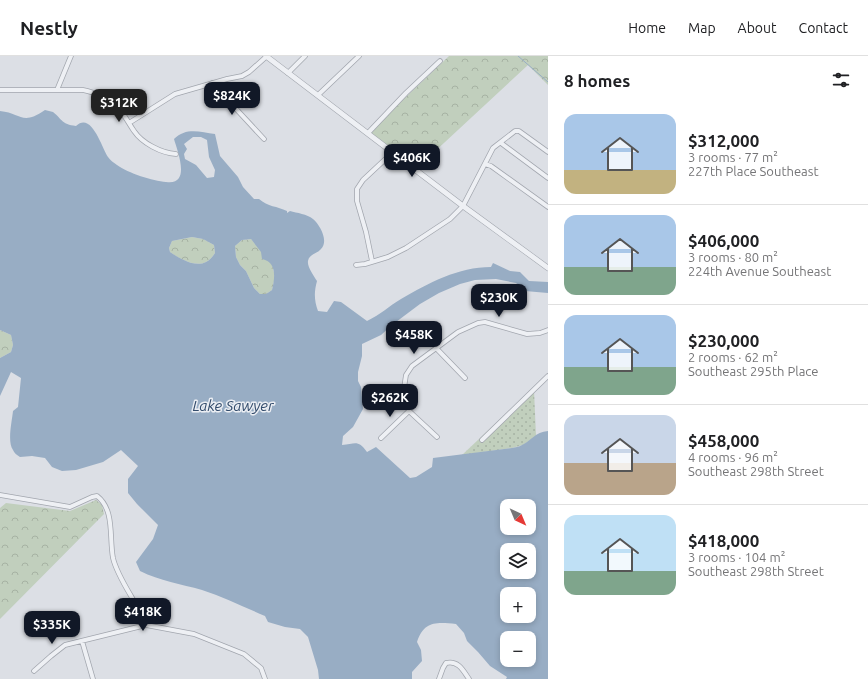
<!DOCTYPE html>
<meta charset="utf-8">
<style>
:root{--surface:#fff;--page:#f6f6f6;--text:#202124;--muted:#757577;--line:#e0e0e0;--accent:#111827}
body{margin:0;font-family:Ubuntu,sans-serif;background:var(--page);color:var(--text);height:100vh;display:flex;flex-direction:column;font-size:15px;white-space:nowrap}
*{box-sizing:border-box;margin:0}
p{font-size:13px;color:var(--muted)}
.icon{flex:none;width:22px;height:22px;fill:none;stroke:currentColor;stroke-width:2;stroke-linecap:round;stroke-linejoin:round}
.map{position:relative;flex:1;overflow:hidden}
.panel{display:flex;flex-direction:column;background:var(--surface);width:320px}
.panel>*{flex:none}
.needle{width:26px;rotate:136deg}
.fabs{position:absolute;left:500px;top:443px;display:grid;gap:8px}
.fabs a{display:grid;place-items:center;width:36px;height:36px;border-radius:8px;background:var(--surface);box-shadow:0 2px 6px #0003;font-size:20px}
.price{position:absolute;translate:-50% -34px;padding:0 9px;border-radius:8px;background:var(--accent);color:#fff;font-size:13px;line-height:26px;filter:drop-shadow(0 1px 2px #0008)}
.price::after{content:'';position:absolute;left:50%;top:24px;width:12px;height:9px;margin-left:-6px;background:inherit;clip-path:polygon(0 0,100% 0,50% 100%)}
.price.selected{background:#222;color:#fff}
ul{padding:0;list-style:none}
li{display:flex;align-items:center;gap:12px;height:100px;padding:0 16px}
li+li{border-top:1px solid var(--line)}
li span{display:grid;place-items:center;flex:none;width:112px;height:80px;border-radius:12px;color:#555}
li>.icon{margin-inline-start:auto}
span .icon{width:48px;height:48px;fill:#fffc;stroke-width:1}
li b{font-size:17px}
h2{display:flex;justify-content:space-between;align-items:center;height:48px;padding:0 16px;font-size:17px}
header{display:flex;align-items:center;gap:24px;box-sizing:border-box;height:56px;padding:0 20px;background:var(--surface);border-bottom:1px solid var(--line)}
header strong{font-size:19px}
nav{display:flex;gap:22px;margin-inline-start:auto;font-size:14px}
main{display:flex;flex:1;min-height:0}
.map>svg:first-child{display:block}
.forest{fill:url(#forest-crowns)}
.park{fill:url(#park-dots)}
.water{fill:#98adc4;fill-rule:evenodd}
.lines{fill:none;stroke-linecap:round;stroke-linejoin:round}
.stream{stroke:#98adc4;stroke-width:1}
.minor-casing{stroke:#a2a6ae;stroke-width:5.5}
.tertiary-casing{stroke:#a2a6ae;stroke-width:6}
.minor{stroke:#eef0f4;stroke-width:4}
.tertiary{stroke:#eef0f4;stroke-width:5}
.labels{text-anchor:middle;dominant-baseline:central;stroke-width:3;stroke-linejoin:round;paint-order:stroke}
.water-label{font-size:15px;font-style:italic;fill:#334c6c;stroke:#ebeef3}
</style>
<header>
<strong>Nestly</strong>
<nav><a>Home</a><a>Map</a><a>About</a><a>Contact</a></nav>
</header>
<main>
<div class="map">
<svg width="548" height="623" viewBox="0 0 548 623">
<defs>
<pattern id="forest-crowns" width="20" height="18" patternUnits="userSpaceOnUse"><rect width="20" height="18" fill="#c1cfbd"/><path d="M2 6a3 3 0 1 1 6 0M12 15a3 3 0 1 1 6 0" fill="none" stroke="#a6b2a3"/></pattern>
<pattern id="park-dots" width="8" height="8" patternUnits="userSpaceOnUse"><rect width="8" height="8" fill="#c1cfbd"/><path d="M2 2h.1M6 6h.1" fill="none" stroke="#a6b2a3" stroke-width="1.8" stroke-linecap="round"/></pattern>
</defs>
<rect width="100%" height="100%" fill="#dcdfe5"/>
<!-- forest -->
<path class="forest" d="M449 0H548V29L528 9 417 112 368 77Z
M192 181 203 183 214 189 215 197C213 200 210 204 206 206 196 212 178 202 170 196L169 192 172 185Z
M251 183 272 208 275 221 272 234 266 238H260L254 232 246 215 240 209 236 201 235 190 242 184Z
M0 274 11 279 13 289 11 296 0 302Z
M96 444 102 449 104 458 0 563V452L6 447 70 455Z"/>
<!-- park -->
<path class="park" d="M533 332 534 334 536 380 523 389 512 392 462 399Z"/>
<!-- water -->
<path class="water" d="M45 54 53 56C63 64 61 68 76 70 92 55 102 93 108 101 110 104 114 107 117 109 128 117 153 125 166 126 192 130 177 94 174 83 186 71 200 76 215 78L220 100 238 121 243 131 254 143H259C268 151 277 150 287 155V157L290 155C297 157 307 158 313 163 320 169 329 185 321 193 317 198 309 198 308 205 307 211 314 220 317 225 314 236 314 244 318 255L327 256 334 245 341 246 367 265C380 259 389 250 401 243 429 227 458 211 491 211L493 207 510 215 520 216 529 225 548 226V237L525 235 516 227 496 223 475 224 460 228 439 237 420 248 392 269 381 279 362 288V300L358 316V325L361 331 363 353 353 371 343 380 342 389C355 388 358 383 367 396L376 391 410 422 416 421 432 411 433 402 512 392C515 391 519 391 522 389 531 385 535 376 548 375V623H506L507 621 490 610 478 596 467 585 464 577 456 568C436 566 424 565 417 586L421 594 422 605 412 616V623H319L318 614 308 581 300 573 285 571 268 566 265 560C244 551 223 541 202 534 181 528 160 525 140 515L136 506 153 483 158 469 137 448 128 437V423L138 410 121 394 103 406 76 414 62 415 52 411 45 402 32 400 20 401C17 399 14 397 13 394 7 386 12 365 13 355L18 351 21 322 11 316 0 340V302L11 296 13 289 11 279 0 274V55C21 57 22 70 45 54ZM193 81H201L207 84 209 101 215 114 214 121 207 122 196 109 185 103 184 98 187 93 184 88ZM192 181 203 183 214 189 215 197C213 200 210 204 206 206 195 212 179 202 170 196L169 192 172 185ZM251 183 261 196 262 203C277 206 275 222 272 234L266 238H260L254 232 246 215 240 209 236 201 235 190 242 184ZM507 450H529V472H507ZM507 494H529V516H507ZM507 538H529V560H507ZM507 582H529V604H507Z"/>
<g class="lines">
<!-- stream -->
<path class="stream" d="M518 0 548 26"/>
<defs>
<path id="minor" d="M288 17 305 0
M212 27 264 83
M0 34H83C95 36 109 44 118 52 125 59 129 68 134 75 142 87 161 97 176 98
M57 34 71 0
M318 39 359 0
M129 67 175 38 227 23 242 20 249 16 267 0
M368 77 406 37 440 5
M501 87 548 122
M485 108 491 110 548 151
M372 205 366 176 357 145V133L363 124 393 96
M356 209 365 208 388 201 406 192 450 163 463 150 493 92 515 75H519L548 96
M436 292 465 322
M437 381 409 355 404 332 406 319 412 310 458 276 478 267 485 266 527 278 540 277 548 274
M381 382 409 355
M482 384 548 320
M0 439 70 451 92 441 97 440C115 454 109 481 113 502 118 524 138 547 146 569L194 578 244 598 261 612 265 623
M82 585 93 623
M34 615 51 600 65 589 146 569
M439 623 443 612 446 607C458 604 463 614 469 623"/>
<path id="tertiary" d="M266 0 463 150 548 212"/>
</defs>
<!-- minor casing -->
<use href="#minor" class="minor-casing"/>
<!-- tertiary casing -->
<use href="#tertiary" class="tertiary-casing"/>
<!-- minor -->
<use href="#minor" class="minor"/>
<!-- tertiary -->
<use href="#tertiary" class="tertiary"/>
</g>
<g class="labels">
<!-- water labels -->
<g class="water-label">
<text x="233" y="349">Lake Sawyer</text>
</g>
</g>
</svg>
<div class="fabs">
<a><svg class="needle" viewBox="-14 -14 28 28"><path d="M0-13l5 13h-10z" fill="#e53935"/><path d="M0 13l5-13h-10z" fill="#757577"/></svg></a>
<a><svg class="icon" aria-label="layers" viewBox="0 0 24 24"><path d="M12 4l9 5-9 5-9-5zM3 14l9 5 9-5"/></svg></a>
<a>+</a>
<a>−</a>
</div>
<b class="price" style="left:232px;top:60px">$824K</b>
<b class="price selected" style="left:119px;top:67px">$312K</b>
<b class="price" style="left:412px;top:122px">$406K</b>
<b class="price" style="left:499px;top:262px">$230K</b>
<b class="price" style="left:414px;top:299px">$458K</b>
<b class="price" style="left:390px;top:362px">$262K</b>
<b class="price" style="left:143px;top:576px">$418K</b>
<b class="price" style="left:52px;top:589px">$335K</b>
</div>
<section class="panel">
<h2>8 homes<svg class="icon" aria-label="filters" viewBox="0 0 24 24"><path d="M4 7h16M4 17h16"/><circle cx="9" cy="7" r="2"/><circle cx="15" cy="17" r="2"/></svg></h2>
<ul>
<li><span style="background:linear-gradient(#a9c7e8 70%,#c2b280 0)"><svg class="icon" aria-label="home" viewBox="0 0 24 24"><path d="M3 11l9-7 9 7M6 9v11h12V9"/></svg></span><div><b>$312,000</b><p>3 rooms · 77 m²</p><p>227th Place Southeast</p></div></li>
<li><span style="background:linear-gradient(#a9c7e8 65%,#7fa58c 0)"><svg class="icon" aria-label="home" viewBox="0 0 24 24"><path d="M3 11l9-7 9 7M6 9v11h12V9"/></svg></span><div><b>$406,000</b><p>3 rooms · 80 m²</p><p>224th Avenue Southeast</p></div></li>
<li><span style="background:linear-gradient(#a9c7e8 65%,#7fa58c 0)"><svg class="icon" aria-label="home" viewBox="0 0 24 24"><path d="M3 11l9-7 9 7M6 9v11h12V9"/></svg></span><div><b>$230,000</b><p>2 rooms · 62 m²</p><p>Southeast 295th Place</p></div></li>
<li><span style="background:linear-gradient(#c9d6e8 60%,#b9a48a 0)"><svg class="icon" aria-label="home" viewBox="0 0 24 24"><path d="M3 11l9-7 9 7M6 9v11h12V9"/></svg></span><div><b>$458,000</b><p>4 rooms · 96 m²</p><p>Southeast 298th Street</p></div></li>
<li><span style="background:linear-gradient(#bfe0f5 70%,#7fa58c 0)"><svg class="icon" aria-label="home" viewBox="0 0 24 24"><path d="M3 11l9-7 9 7M6 9v11h12V9"/></svg></span><div><b>$418,000</b><p>3 rooms · 104 m²</p><p>Southeast 298th Street</p></div></li>
</ul>
</section>
</main>
